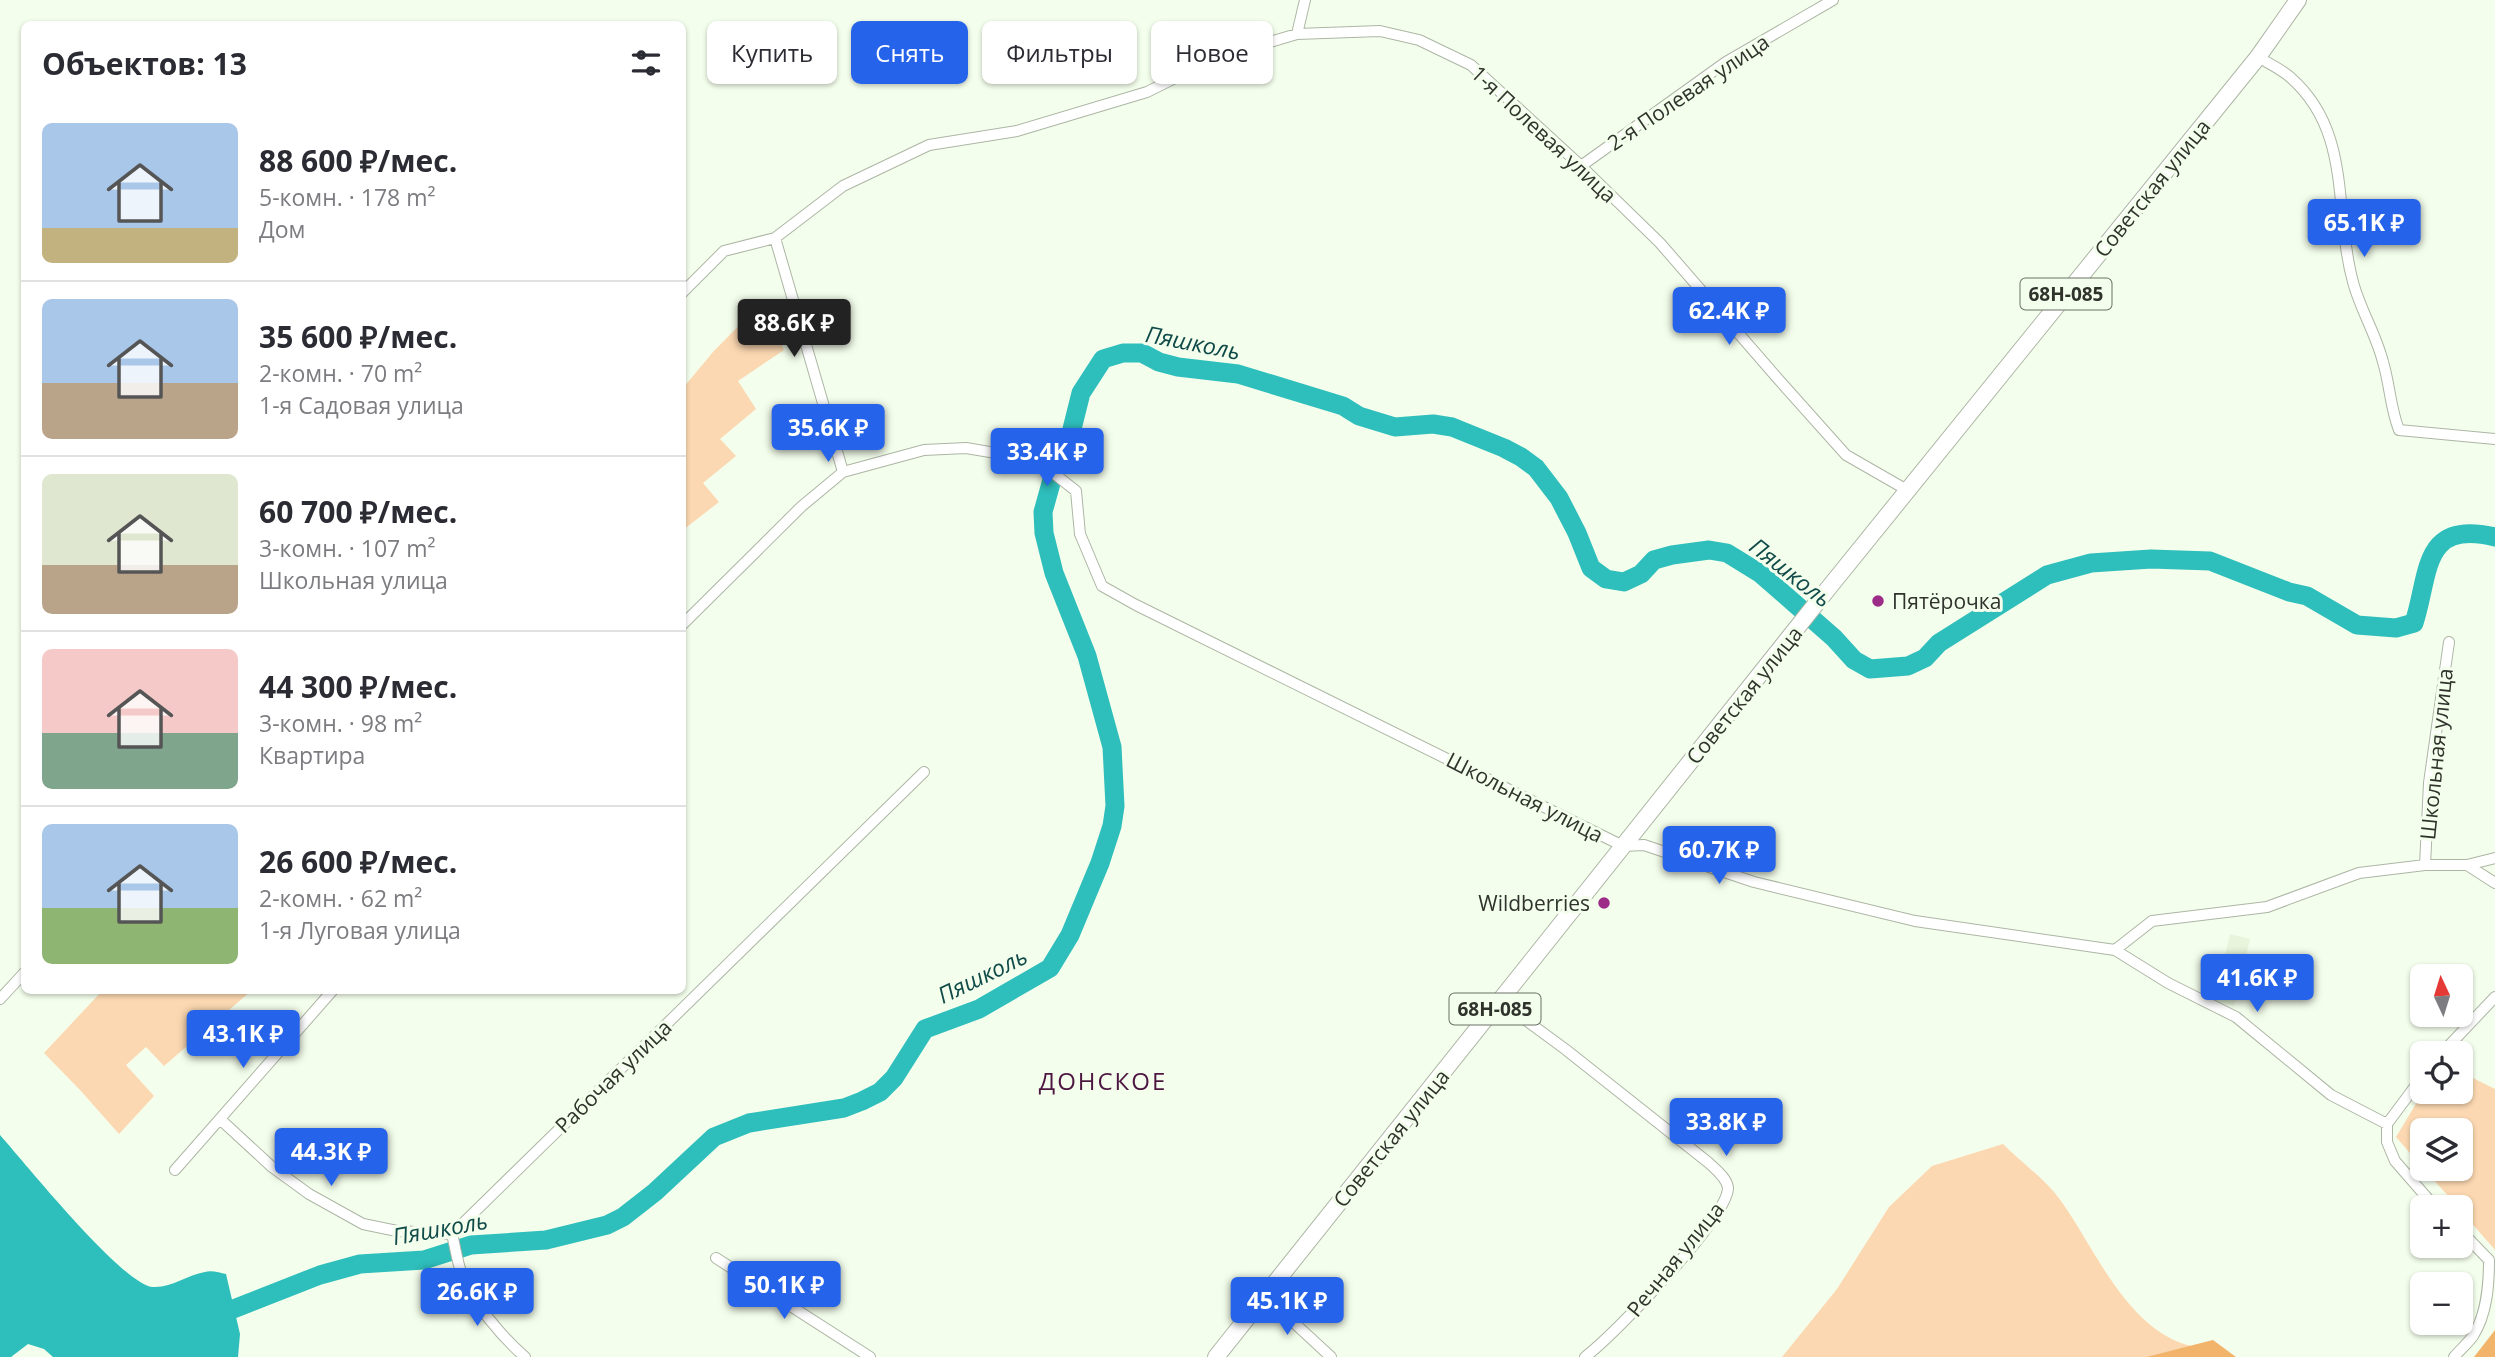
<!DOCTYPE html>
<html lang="ru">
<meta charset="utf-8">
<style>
:root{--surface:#fff;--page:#f7f7f7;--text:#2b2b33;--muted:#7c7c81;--line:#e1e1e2;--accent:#2563eb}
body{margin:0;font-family:"Open Sans",sans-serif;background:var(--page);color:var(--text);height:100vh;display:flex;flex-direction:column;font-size:26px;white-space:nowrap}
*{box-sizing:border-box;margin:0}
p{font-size:23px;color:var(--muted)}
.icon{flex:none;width:38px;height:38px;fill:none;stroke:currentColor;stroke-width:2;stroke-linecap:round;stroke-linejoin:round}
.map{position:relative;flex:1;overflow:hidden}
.sheet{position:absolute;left:21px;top:21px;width:665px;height:973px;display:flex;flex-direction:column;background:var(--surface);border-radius:10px;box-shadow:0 2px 5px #0004}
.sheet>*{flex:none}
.banner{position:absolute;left:707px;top:21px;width:665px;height:63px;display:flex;gap:14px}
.needle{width:46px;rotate:356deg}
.controls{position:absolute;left:2410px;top:964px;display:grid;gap:14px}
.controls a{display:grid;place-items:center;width:63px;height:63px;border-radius:10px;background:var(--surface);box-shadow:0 2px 5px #0004;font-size:35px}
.price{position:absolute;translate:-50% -60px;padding:0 16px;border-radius:7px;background:var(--accent);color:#fff;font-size:23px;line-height:46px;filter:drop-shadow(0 2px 4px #0008)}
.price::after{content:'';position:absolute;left:50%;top:42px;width:21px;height:16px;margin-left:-10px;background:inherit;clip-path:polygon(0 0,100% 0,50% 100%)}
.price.on{background:#222;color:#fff}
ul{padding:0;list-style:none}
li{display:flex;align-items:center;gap:21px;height:175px;padding:0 21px}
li+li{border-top:2px solid var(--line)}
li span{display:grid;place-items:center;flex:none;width:196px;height:140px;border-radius:10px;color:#555}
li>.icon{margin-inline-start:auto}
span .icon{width:84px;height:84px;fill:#fffc;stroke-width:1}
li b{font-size:30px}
h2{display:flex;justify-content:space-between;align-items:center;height:84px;padding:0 21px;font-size:30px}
.chip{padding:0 24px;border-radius:10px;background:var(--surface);box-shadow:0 2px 5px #0004;font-size:24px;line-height:63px}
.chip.on{background:var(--accent);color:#fff}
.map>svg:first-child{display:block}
.built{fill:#e8f5dc}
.green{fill:#fbd8b1}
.forest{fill:#f2b36b}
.water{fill:#2ebebb}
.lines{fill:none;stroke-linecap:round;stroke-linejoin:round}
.river{stroke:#2ebebb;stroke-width:19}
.minor-casing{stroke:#adb6a5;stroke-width:12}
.primary-casing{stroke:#adb6a5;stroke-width:18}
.minor{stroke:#fff;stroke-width:10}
.primary{stroke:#fff;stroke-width:16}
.poi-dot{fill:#9d2b88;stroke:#f4feec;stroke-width:2.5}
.labels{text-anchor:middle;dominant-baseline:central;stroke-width:6;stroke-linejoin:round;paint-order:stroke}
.shield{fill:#f4feec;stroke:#6a7066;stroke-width:2}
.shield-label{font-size:19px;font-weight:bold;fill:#2f332c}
.street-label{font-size:21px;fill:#2f332c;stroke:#f4feec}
.poi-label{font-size:21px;fill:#2f332c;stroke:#f4feec;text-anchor:start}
.water-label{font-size:23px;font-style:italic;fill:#104b4a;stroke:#f4feec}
.quarter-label{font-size:24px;letter-spacing:2px;fill:#4d1642;stroke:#f4feec}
</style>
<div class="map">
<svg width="2495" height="1357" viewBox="0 0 2495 1357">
<rect width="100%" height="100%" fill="#f4feec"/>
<!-- built -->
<path class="built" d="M2230 934 2250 939 2234 1006 2214 1001Z"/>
<!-- green -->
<path class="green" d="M763 301 784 350 738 381 756 409 720 439 736 456 703 483 719 502 683 530V388L713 352Z
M102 991 103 990 251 991 164 1066 146 1047 126 1065 154 1096 119 1134 80 1090 44 1053Z
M2461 1072 2495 1089V1250L2461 1211 2460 1208 2458 1207 2424 1169H2460V1130H2422V1167L2396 1137 2423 1092H2460Z
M2003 1144C2021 1162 2046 1180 2061 1201 2096 1250 2127 1330 2191 1346L2146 1357H1782L1837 1289 1889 1207 1932 1166Z"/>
<!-- forest -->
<path class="forest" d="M2495 1330V1357H2474Z
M2213 1340 2236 1357H2146Z"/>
<!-- water -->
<path class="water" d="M0 1135C24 1162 124 1286 153 1287 172 1288 187 1275 205 1272 212 1270 220 1273 226 1274L240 1334 238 1357H53L44 1349 28 1344 11 1357H0Z"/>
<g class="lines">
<!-- river -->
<path class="river" d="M213 1317 320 1275 360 1264 424 1260 471 1245 546 1240 607 1225 623 1217 655 1192 714 1137 749 1123 844 1108 862 1101 880 1092 894 1078 925 1029 979 1009 1050 968 1070 935 1100 863 1112 826 1115 806 1112 747 1087 656 1054 573 1044 533 1043 512 1058 458 1069 441 1081 393 1103 359 1123 353H1142L1159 362 1178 367 1238 374 1343 406 1359 416 1395 427 1433 424 1452 427 1504 448 1521 457 1536 468 1559 498 1577 533 1591 568 1606 579 1624 582 1641 574 1654 560 1672 555 1709 550 1727 553 1761 574 1834 638 1854 660 1870 669 1908 666 1925 658 1939 643 2047 575 2091 563 2151 559 2210 561 2289 592 2307 596 2357 625 2396 628 2414 623C2430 574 2421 519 2495 537"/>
<defs>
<path id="minor" d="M1297 34 1305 0
M2258 57C2268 63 2281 69 2290 77 2353 132 2333 210 2353 282 2360 309 2376 334 2383 362 2390 385 2390 407 2399 430L2495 439
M1581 166 1726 62 1833 0
M775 238 843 472
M682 293 724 251 775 238 843 186 929 145 1017 131 1147 92 1213 59 1297 34 1380 31 1419 40 1471 65 1581 166 1660 243 1779 380 1846 455 1907 490
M682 625 802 506 843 472 924 450 966 448 1037 460 1076 491 1080 534 1102 586 1136 605 1623 846 1644 845 1754 882 1915 921 2115 950 2152 921 2267 907 2359 873 2425 865H2467L2495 858
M2425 865 2429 783 2449 642
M2467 865 2495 883
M2115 950 2168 983 2236 1017 2331 1095 2387 1124 2422 1077
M0 999 24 973
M1501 1002 1565 1049 1709 1163C1716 1170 1727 1178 1728 1188 1728 1218 1612 1337 1585 1357
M2441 1054 2495 997
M221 1120 272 1167 309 1194 363 1224 397 1231 452 1234
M2387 1124V1142L2395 1161 2436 1208
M175 1170 333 990
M452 1234 924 772
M452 1234C455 1246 457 1260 461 1272 472 1302 502 1337 525 1357
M716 1258 870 1357
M1264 1295 1331 1357
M2454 1357C2460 1350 2468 1343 2473 1336 2487 1314 2489 1285 2489 1260L2460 1230"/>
<path id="primary" d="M1216 1357 1831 585 2258 57 2298 0"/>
</defs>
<!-- minor casing -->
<use href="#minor" class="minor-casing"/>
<!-- primary casing -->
<use href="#primary" class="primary-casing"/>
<!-- minor -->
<use href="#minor" class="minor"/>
<!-- primary -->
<use href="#primary" class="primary"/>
</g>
<!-- markers -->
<g class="poi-dot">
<circle cx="1878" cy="601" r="7"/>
<circle cx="1604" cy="903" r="7"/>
</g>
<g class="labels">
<!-- shield labels -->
<g class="shield">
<rect x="2020.5" y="278.5" width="91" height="31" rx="5"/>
<rect x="1449.5" y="993.5" width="91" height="31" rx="5"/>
</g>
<g class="shield-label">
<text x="2066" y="294">68Н-085</text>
<text x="1495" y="1009">68Н-085</text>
</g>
<!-- street labels -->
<g class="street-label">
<text transform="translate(1688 92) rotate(-34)">2-я Полевая улица</text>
<text transform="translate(1544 134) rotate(43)">1-я Полевая улица</text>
<text transform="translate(2152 188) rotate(-51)">Советская улица</text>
<text transform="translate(1744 695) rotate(-51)">Советская улица</text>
<text transform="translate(2436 754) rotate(-84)">Школьная улица</text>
<text transform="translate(1525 797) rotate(27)">Школьная улица</text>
<text transform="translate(613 1076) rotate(-44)">Рабочая улица</text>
<text transform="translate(1391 1138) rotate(-51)">Советская улица</text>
<text transform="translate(1675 1259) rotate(-51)">Речная улица</text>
</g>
<!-- poi labels -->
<g class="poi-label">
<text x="1892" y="601">Пятёрочка</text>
<text x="1590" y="903" text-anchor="end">Wildberries</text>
</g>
<!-- water labels -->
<g class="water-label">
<text transform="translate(1193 342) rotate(11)">Пяшколь</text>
<text transform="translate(1791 572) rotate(38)">Пяшколь</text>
<text transform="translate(982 975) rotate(-26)">Пяшколь</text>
<text transform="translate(440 1228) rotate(-10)">Пяшколь</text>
</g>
<!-- quarter labels -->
<g class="quarter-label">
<text x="1103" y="1080">ДОНСКОЕ</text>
</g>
</g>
</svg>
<div class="controls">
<a><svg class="needle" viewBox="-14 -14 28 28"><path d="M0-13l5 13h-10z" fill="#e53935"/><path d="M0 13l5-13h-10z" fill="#7c7c81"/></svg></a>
<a><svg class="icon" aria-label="locate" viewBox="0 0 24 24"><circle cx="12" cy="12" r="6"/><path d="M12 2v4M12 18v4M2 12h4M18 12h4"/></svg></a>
<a><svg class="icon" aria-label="layers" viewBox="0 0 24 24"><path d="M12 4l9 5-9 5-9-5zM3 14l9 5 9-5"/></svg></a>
<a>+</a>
<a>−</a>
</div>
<b class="price" style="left:2364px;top:259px">65.1K ₽</b>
<b class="price" style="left:1729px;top:347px">62.4K ₽</b>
<b class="price on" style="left:794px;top:359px">88.6K ₽</b>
<b class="price" style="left:828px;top:464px">35.6K ₽</b>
<b class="price" style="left:1047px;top:488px">33.4K ₽</b>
<b class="price" style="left:1719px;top:886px">60.7K ₽</b>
<b class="price" style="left:2257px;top:1014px">41.6K ₽</b>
<b class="price" style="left:243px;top:1070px">43.1K ₽</b>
<b class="price" style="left:1726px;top:1158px">33.8K ₽</b>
<b class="price" style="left:331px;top:1188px">44.3K ₽</b>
<b class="price" style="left:784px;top:1321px">50.1K ₽</b>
<b class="price" style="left:477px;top:1328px">26.6K ₽</b>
<b class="price" style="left:1287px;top:1337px">45.1K ₽</b>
<div class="banner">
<a class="chip">Купить</a>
<a class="chip on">Снять</a>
<a class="chip">Фильтры</a>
<a class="chip">Новое</a>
</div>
<section class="sheet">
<h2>Объектов: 13<svg class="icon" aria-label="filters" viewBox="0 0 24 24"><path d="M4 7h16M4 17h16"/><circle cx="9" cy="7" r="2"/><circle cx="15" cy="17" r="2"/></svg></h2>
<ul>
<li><span style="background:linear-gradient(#a9c7e8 75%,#c2b280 0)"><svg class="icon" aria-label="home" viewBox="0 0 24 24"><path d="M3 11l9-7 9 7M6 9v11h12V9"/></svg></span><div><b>88 600 ₽/мес.</b><p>5-комн. · 178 m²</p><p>Дом</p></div></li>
<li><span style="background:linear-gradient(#a9c7e8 60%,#b9a48a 0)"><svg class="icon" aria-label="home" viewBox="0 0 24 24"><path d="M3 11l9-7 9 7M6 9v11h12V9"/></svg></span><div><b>35 600 ₽/мес.</b><p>2-комн. · 70 m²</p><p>1-я Садовая улица</p></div></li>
<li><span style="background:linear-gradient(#dfe7d0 65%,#b9a48a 0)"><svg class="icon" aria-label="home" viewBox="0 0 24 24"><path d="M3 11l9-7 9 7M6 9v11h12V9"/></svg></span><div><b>60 700 ₽/мес.</b><p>3-комн. · 107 m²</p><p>Школьная улица</p></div></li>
<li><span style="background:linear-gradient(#f6c9c9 60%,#7fa58c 0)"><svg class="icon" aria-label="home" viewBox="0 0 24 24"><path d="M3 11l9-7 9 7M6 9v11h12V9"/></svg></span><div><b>44 300 ₽/мес.</b><p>3-комн. · 98 m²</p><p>Квартира</p></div></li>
<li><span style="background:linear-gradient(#a9c7e8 60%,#8fb573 0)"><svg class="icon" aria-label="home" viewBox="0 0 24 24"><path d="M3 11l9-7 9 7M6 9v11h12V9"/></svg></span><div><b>26 600 ₽/мес.</b><p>2-комн. · 62 m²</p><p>1-я Луговая улица</p></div></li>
</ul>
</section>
</div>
